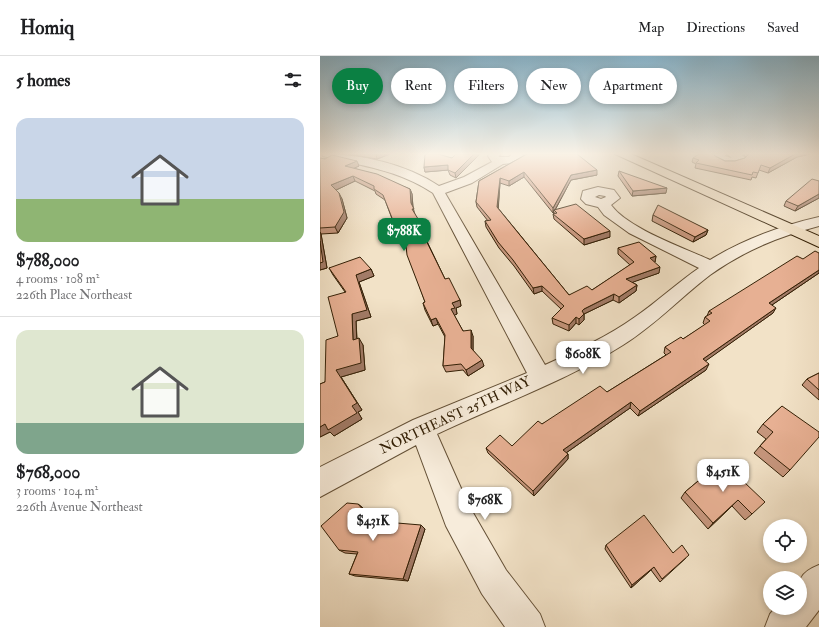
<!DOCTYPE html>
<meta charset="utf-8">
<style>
:root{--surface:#fff;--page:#f2f2f2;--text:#202124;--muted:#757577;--line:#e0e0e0;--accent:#0b8043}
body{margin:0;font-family:"IM FELL Double Pica",serif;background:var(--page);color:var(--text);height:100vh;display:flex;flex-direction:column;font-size:15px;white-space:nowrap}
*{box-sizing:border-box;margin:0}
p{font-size:13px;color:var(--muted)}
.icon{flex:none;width:22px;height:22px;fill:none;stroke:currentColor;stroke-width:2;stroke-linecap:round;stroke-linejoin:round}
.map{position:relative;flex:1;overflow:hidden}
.details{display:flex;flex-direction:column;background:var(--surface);width:320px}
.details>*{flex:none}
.banner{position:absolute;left:12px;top:12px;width:380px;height:36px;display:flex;gap:8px}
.fabs{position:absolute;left:443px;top:463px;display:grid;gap:8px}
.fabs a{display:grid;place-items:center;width:44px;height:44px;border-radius:50%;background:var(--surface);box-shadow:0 2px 6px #0003;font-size:20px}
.price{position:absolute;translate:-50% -34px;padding:0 9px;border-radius:8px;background:#fff;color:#222;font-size:13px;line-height:26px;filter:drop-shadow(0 1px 2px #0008)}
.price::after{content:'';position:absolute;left:50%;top:24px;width:12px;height:9px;margin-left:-6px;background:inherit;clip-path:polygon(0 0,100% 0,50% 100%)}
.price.on{background:var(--accent);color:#fff}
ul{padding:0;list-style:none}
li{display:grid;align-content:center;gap:8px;height:212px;padding:0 16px}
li+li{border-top:1px solid var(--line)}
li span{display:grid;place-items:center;height:124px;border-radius:12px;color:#555}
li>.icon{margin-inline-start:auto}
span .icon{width:72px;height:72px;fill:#fffc;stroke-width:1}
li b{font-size:17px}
h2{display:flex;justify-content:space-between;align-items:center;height:48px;padding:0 16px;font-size:17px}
.pill{padding:0 14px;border-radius:18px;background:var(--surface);box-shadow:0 2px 6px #0003;font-size:14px;line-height:36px}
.pill.on{background:var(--accent);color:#fff}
header{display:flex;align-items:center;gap:24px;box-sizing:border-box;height:56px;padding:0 20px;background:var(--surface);border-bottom:1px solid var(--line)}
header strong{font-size:19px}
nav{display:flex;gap:22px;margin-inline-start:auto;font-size:14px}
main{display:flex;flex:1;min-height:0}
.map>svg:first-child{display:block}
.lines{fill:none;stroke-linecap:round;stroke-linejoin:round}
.minor-casing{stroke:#645036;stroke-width:2}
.major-casing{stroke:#342006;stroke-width:2}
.minor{fill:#f7ecdb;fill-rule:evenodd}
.major{fill:#f2e2c7;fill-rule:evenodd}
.wall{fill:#c7977e;stroke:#342006}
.shaded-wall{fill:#a27b67;stroke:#342006}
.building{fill:#e7b093;stroke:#342006}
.labels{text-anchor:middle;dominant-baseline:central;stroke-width:3;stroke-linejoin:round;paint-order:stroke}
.street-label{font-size:14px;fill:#342006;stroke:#f7ecdb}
</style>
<header>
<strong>Homiq</strong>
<nav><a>Map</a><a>Directions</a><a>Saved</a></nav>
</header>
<main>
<section class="details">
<h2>5 homes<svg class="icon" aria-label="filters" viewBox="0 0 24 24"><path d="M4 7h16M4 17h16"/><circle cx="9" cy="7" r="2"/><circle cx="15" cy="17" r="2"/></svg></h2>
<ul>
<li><span style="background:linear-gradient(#c9d6e8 65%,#8fb573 0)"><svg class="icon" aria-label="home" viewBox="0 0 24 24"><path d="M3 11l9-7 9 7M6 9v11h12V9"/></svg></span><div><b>$788,000</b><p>4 rooms · 108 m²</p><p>226th Place Northeast</p></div></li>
<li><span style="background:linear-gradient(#dfe7d0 75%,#7fa58c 0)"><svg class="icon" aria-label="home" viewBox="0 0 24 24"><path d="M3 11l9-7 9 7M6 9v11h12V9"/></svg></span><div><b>$768,000</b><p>3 rooms · 104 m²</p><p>226th Avenue Northeast</p></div></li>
</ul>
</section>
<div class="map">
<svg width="499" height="571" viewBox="0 0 499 571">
<rect width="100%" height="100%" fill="#f2e2c7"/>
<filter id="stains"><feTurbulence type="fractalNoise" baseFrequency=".005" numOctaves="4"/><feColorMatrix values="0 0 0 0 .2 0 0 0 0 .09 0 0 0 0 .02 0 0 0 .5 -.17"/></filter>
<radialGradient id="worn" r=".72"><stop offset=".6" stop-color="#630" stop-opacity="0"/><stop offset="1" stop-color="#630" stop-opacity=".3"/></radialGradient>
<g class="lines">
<defs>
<path id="minor" d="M2 98C41 98 86 108 119 130L144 121 172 106 168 100 169 98H180L179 101H189L192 98H203L202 102 194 107 183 108 152 127 125 137 225 309C256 295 287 281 315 261 337 246 357 227 379 212L309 177 284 159 278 151 266 148 261 143 263 135 278 131 294 134 300 142 291 149C309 173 362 191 390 204 424 183 460 170 499 161V170C458 181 425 194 390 219 360 242 335 269 303 289 246 325 178 349 117 378L148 448 186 514 220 558 225 571H185L162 538 126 470 96 389 0 441V411L93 364 207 317 113 137C79 114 42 110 3 100ZM279 139 285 140 286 141 281 143 275 141Z
M395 98H406L405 100 412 102 407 98H421L426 103C418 112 399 110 392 101Z
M499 509V554L486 571H445L450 558 455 552H480C480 528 474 519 499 509Z"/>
<path id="major" d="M295 98H311L499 180V191Z"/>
</defs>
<!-- minor casing -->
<use href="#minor" class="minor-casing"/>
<!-- major casing -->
<use href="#major" class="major-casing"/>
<!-- minor -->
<use href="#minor" class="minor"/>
<!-- major -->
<use href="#major" class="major"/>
</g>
<!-- wall -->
<path class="wall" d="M28 98H70L57 103Z
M136 98H160L136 122 130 119 128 114 105 116 104 111 132 102Z
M207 98 277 119 251 124 235 154 290 181 264 189 234 163 233 158 234 157V156L233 157 204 121 189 130 180 127 178 152 249 239 272 234 310 209 298 198V192L336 200 335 206H334L339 217 312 226 317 229 316 235 299 247 293 244 264 258V264L259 269 256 267 249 275 233 268 232 262 241 253 222 235 214 238 194 210 179 192 166 171 165 165H168L157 151 156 146 159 125Z
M423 98H490L477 101 448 117 439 114 436 122 432 121 431 124 375 112 376 108 372 106 373 102 395 100 405 105H415L425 102 426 101Z
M0 102 39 110 34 112 90 133 92 138 93 151 95 159 105 177H103L125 223 140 244 141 250 136 252 137 258 134 259 143 275 153 280V294L164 310 148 320 143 314 126 316 123 310 125 281 118 268 113 270 105 254 103 247 105 246 86 192 74 168 65 144 56 138 55 135 35 125 16 134 22 143 27 162 18 177 1 178 7 212 0 214Z
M299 115 346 137 312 140 298 120Z
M499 125V142L475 155 464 150 466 145Z
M333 159 388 174 386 179 373 186 332 165Z
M9 212 51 213 54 220 39 226 51 261 36 265 37 282 43 289 45 314 21 321 42 354 38 356 42 363 14 380 10 376 0 381V328L5 326 18 280 25 236 13 219Z
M499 217 452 249 453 257 385 305 386 314 318 360 310 352 246 397 248 398V403L214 440 168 397 166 392 192 390 222 368 287 336 346 299 344 297 345 291 363 283 385 269 383 267 385 261 387 260 389 255Z
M499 317V344L482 329 487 323Z
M462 350 470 414 463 421 434 397 446 383 437 376 443 368Z
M402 405 432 458 425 464 412 450 388 473 361 442 365 436Z
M38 448 43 452 54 465 105 473 88 525 35 520 29 518 37 498 25 497 19 494Z
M286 489 353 497 366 502 340 526 331 514 311 532 285 493Z"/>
<!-- shaded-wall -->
<path class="shaded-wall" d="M56 98H70L57 103Z
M154 98H160L136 122 135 117Z
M475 98H490L477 101 448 117 450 112Z
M37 105 39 110 28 115 25 110Z
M128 109 129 114 105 116 104 111Z
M277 114V119L251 124 235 154H234L233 157V152L251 119Z
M204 116V121L189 130V125Z
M33 120 35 125 14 135 11 129Z
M180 122V127L178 156 177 151Z
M347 132 346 137 312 140 313 135Z
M90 133 92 138 93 153 91 147Z
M19 137 22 143 27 162 18 177 15 171Z
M499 138V142L475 155 478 150Z
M103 171 105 177H102L100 172Z
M388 174 386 179 373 186 375 181Z
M290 175V181L264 189V183Z
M0 176 1 178 7 212 0 214Z
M336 200 335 206 329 208 330 202Z
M340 211 339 217 305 229 306 223Z
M51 213 54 220 39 226 51 261 36 265 37 291 33 284 32 258 36 219Z
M499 214V217L446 253 449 247Z
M317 229 316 235 299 247V241Z
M222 230V235L214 238 213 232Z
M294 238 293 244 264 258V264L259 269V263L262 255 264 253Z
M140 244 141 250 136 252 137 258 133 260 131 253 132 247Z
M456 252 453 257 380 309 383 303Z
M256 261V267L249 275V269Z
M116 262 118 268 113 270 111 264Z
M151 274 153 280V299L151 292Z
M39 282 43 289 45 314 21 321 42 354 38 356 42 363 14 380 10 376 0 381V371L32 350 16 314Z
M162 304 164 310 148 320 146 314Z
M389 308 386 314 318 360 320 355Z
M311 346 310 352 243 399V394Z
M248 398V403L214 440 213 435Z
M418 444 412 450 388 473 393 467Z
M38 448 43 452 58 469 53 465Z
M101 469 105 473 88 525 83 523Z
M334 511 331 514 311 532 312 529Z"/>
<!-- building -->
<path class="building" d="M105 98H118L132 102 136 98H154L135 117 128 114V109L104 111Z
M207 98H257L277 114 251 119 233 152 204 116 189 125 180 122 177 151 249 239 267 230 272 234 314 206 298 192 319 186 336 200 330 202 340 211 306 223 317 229 299 241 294 238 264 253 262 255 264 258 259 263 256 261 249 269 232 262 244 250 222 230 213 232 193 204 178 186 165 165 171 164 156 146 159 125Z
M379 98H393L395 100 405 105H415L425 102 429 98H475L450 112 441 109 438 117 433 116 432 119 376 107 379 104 373 102Z
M12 99 37 105 25 110 57 118 90 133 91 147 94 153H92L103 171 100 172 125 223 129 222 140 244 132 247 135 252 131 253 143 275 151 274V292L162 304 146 314 141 308 123 310 125 279 116 262 111 264 103 247 105 246 87 199 86 190 72 162 63 139 54 133V130L33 120 11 129 19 137 24 156 15 171 0 172V102L5 103Z
M299 115 347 132 313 135Z
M492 123 499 125V138L478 150 466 145Z
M256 148 290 175 264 183 233 158 237 157 234 154Z
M338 149 388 174 375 181 333 159Z
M0 185 3 206 0 207Z
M495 195 499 197V214L449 247 456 252 383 303 389 308 320 355 311 346 243 394 248 398 213 435 166 392 180 379 192 390 218 365 222 368 280 330 287 336 351 296 345 291 361 281 363 283 390 265 385 261 392 257 389 255 477 200 483 203Z
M40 201 51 213 36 219 47 254 32 258 33 284 39 282 41 307 16 314 37 347 32 350 37 357 8 374 5 368 0 371V328L5 326 6 284 18 280 8 241 26 236 9 212Z
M499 317V334L487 323Z
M462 350 499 376V381L470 414 440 390 453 376 443 368Z
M402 405 445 446 432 458 418 444 393 467 365 436Z
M27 447 38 448 53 465 101 469 83 523 29 518 38 496 19 494 1 470Z
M324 459 353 497 362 489 369 499 342 523 334 511 312 529 286 489Z"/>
<!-- sky -->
<linearGradient id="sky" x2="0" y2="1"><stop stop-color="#89b8d1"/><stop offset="0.55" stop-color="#f9f2e6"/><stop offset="1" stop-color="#f9f2e6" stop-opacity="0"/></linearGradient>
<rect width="499" height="178" fill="url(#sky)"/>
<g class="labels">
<!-- street labels -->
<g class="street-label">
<text transform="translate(135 359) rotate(-25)">NORTHEAST 25TH WAY</text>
</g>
</g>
<rect width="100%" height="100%" filter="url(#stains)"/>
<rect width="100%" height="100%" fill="url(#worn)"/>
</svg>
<div class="fabs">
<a><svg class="icon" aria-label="locate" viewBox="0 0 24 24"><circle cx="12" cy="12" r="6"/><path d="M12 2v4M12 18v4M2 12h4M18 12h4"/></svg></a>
<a><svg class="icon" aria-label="layers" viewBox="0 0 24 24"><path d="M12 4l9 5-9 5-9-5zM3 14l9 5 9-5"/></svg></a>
</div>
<b class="price on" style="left:84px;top:196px">$788K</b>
<b class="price" style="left:263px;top:319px">$608K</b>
<b class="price" style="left:403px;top:437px">$451K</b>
<b class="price" style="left:165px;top:465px">$768K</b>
<b class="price" style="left:53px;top:486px">$431K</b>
<div class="banner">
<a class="pill on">Buy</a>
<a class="pill">Rent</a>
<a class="pill">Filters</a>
<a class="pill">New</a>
<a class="pill">Apartment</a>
</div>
</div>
</main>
